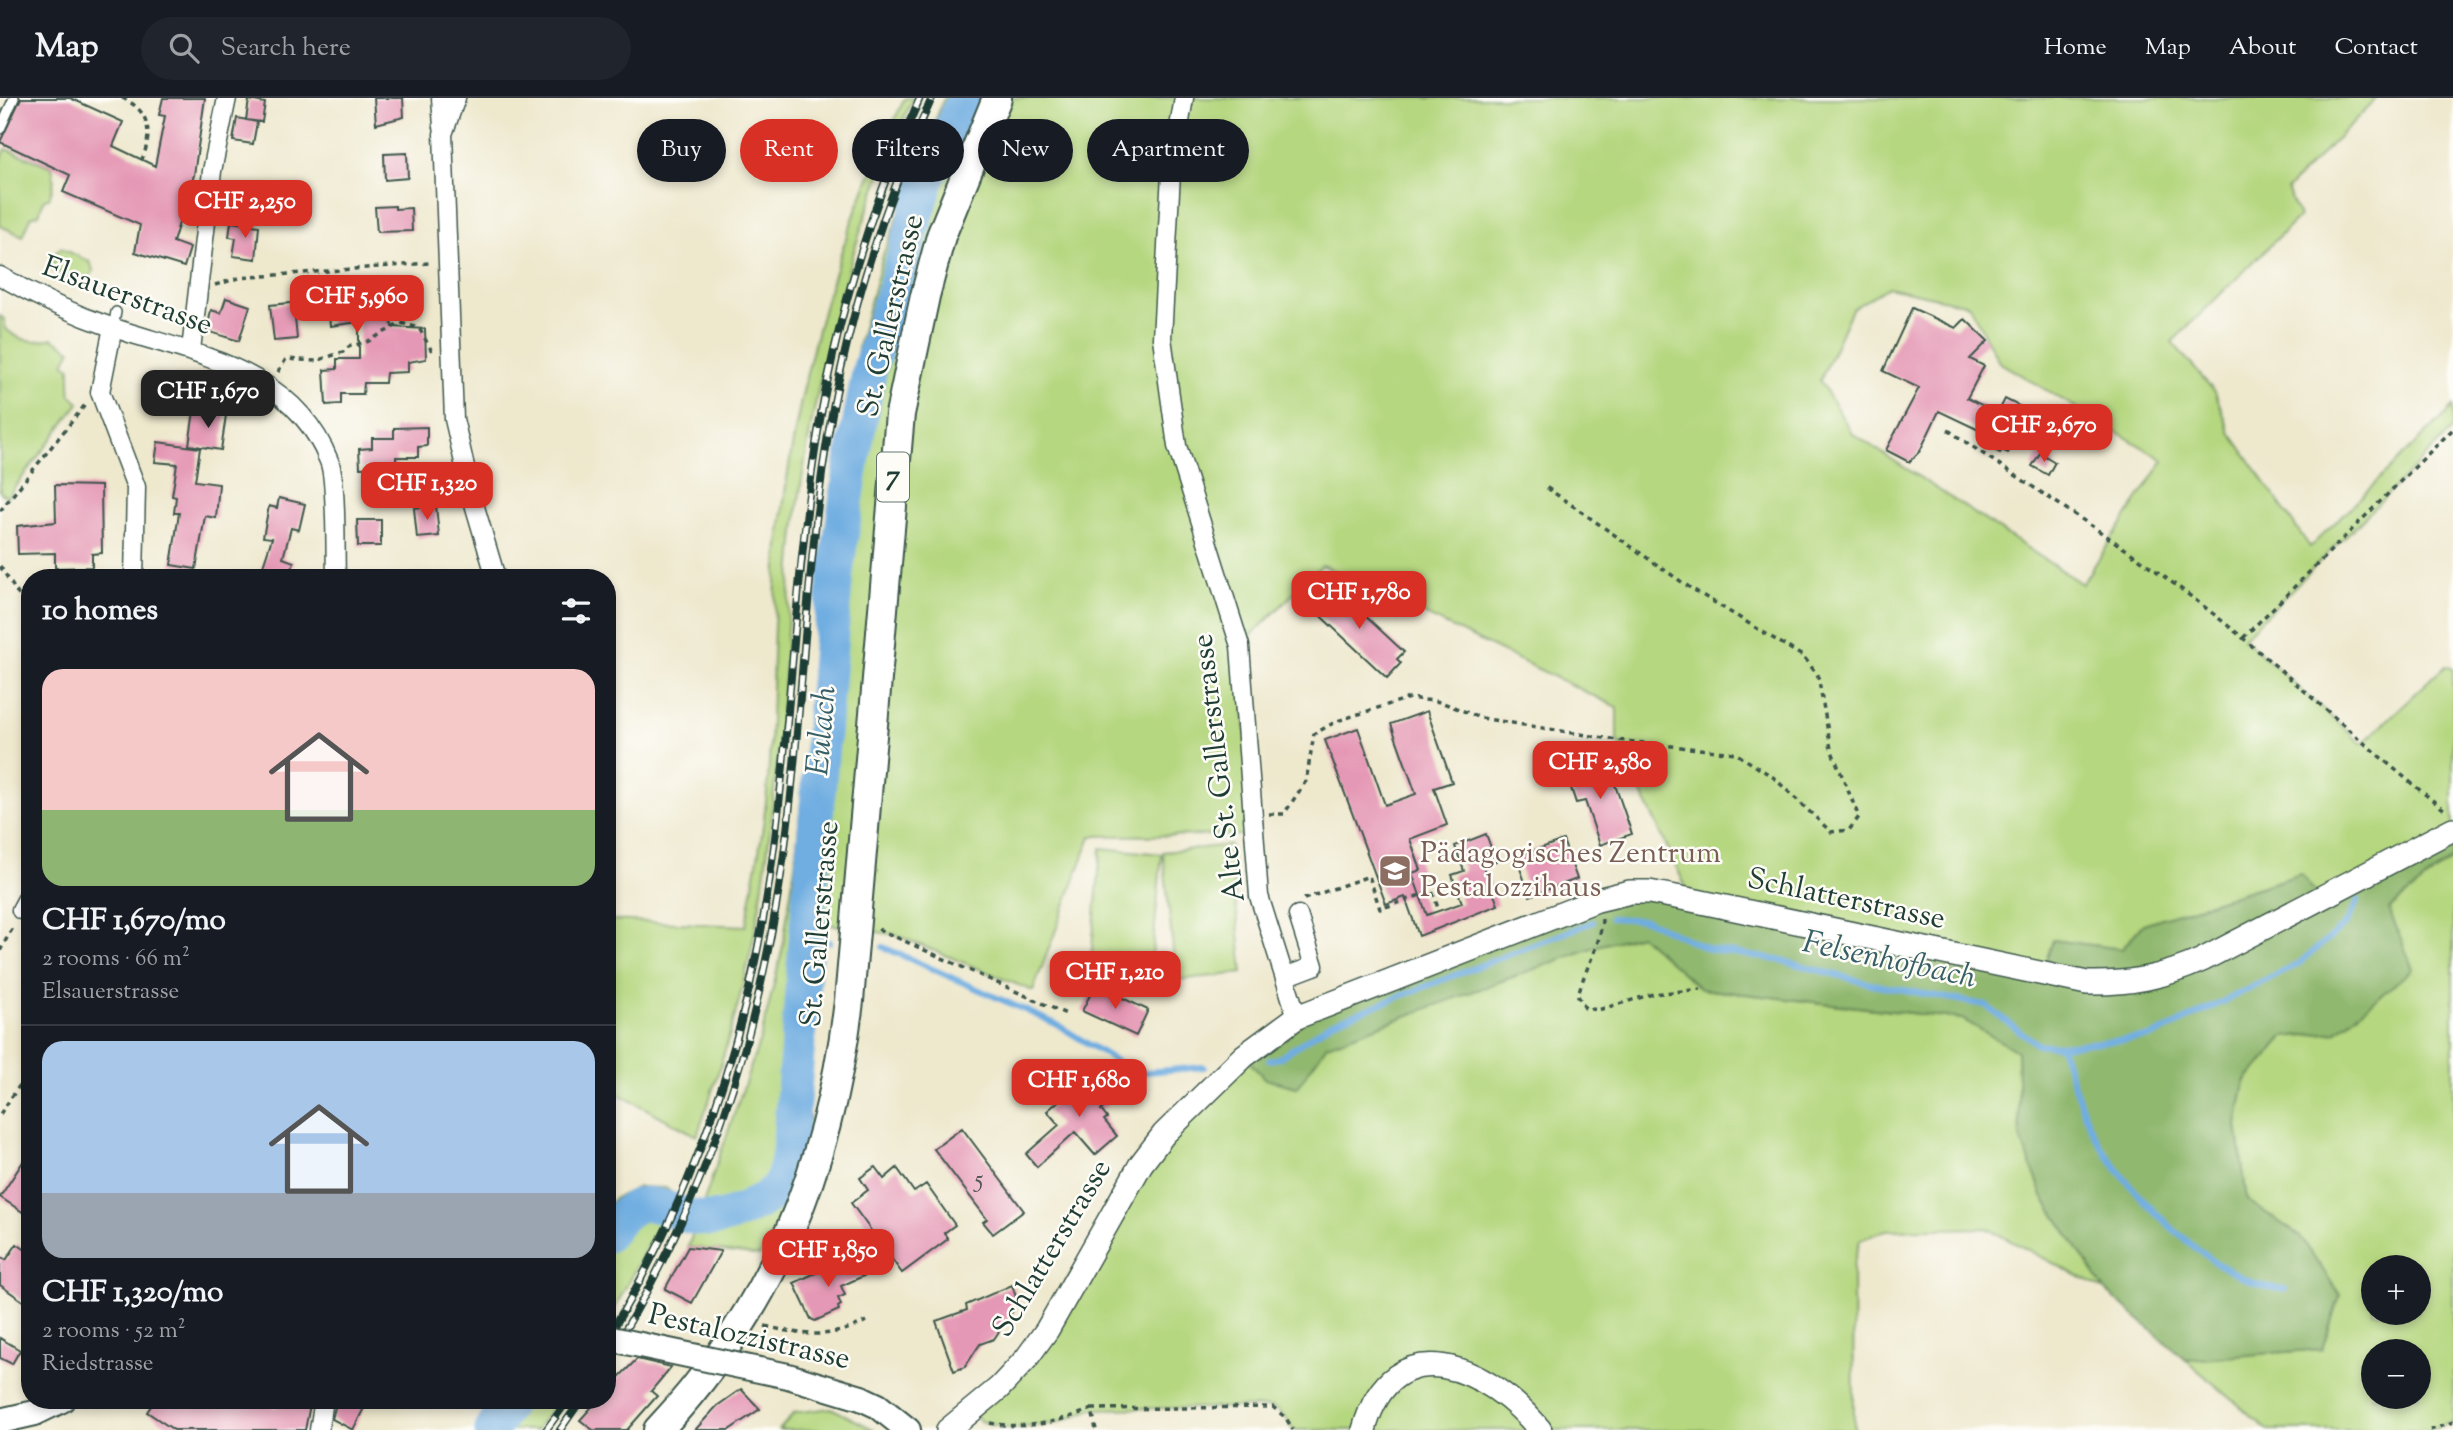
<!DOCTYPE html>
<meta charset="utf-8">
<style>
:root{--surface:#171b24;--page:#20242c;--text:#f1f3f6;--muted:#9ea1a6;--line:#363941;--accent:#d93025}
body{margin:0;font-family:"Sorts Mill Goudy",serif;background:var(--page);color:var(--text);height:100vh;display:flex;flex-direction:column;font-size:26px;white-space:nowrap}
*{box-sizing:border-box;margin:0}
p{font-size:23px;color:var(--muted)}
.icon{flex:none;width:38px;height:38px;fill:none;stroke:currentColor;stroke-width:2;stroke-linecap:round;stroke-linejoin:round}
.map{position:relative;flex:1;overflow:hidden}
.sheet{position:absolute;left:21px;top:471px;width:595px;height:840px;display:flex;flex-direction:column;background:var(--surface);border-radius:28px;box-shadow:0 4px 10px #0003}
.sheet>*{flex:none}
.hud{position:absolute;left:637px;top:21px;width:665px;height:63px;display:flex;gap:14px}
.buttons{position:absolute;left:2361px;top:1157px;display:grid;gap:14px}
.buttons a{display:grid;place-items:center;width:70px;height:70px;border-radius:50%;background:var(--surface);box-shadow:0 4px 10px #0003;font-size:35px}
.price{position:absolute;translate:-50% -60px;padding:0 16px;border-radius:14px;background:var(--accent);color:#fff;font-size:23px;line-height:46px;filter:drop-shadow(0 2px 4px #0008)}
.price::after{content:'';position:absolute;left:50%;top:42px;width:21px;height:16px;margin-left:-10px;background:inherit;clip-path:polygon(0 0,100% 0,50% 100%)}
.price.active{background:#222;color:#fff}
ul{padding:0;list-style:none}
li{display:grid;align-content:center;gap:14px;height:371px;padding:0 21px}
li+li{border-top:2px solid var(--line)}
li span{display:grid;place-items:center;height:217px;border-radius:21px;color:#555}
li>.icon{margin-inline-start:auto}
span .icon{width:126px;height:126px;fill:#fffc;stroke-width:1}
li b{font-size:30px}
h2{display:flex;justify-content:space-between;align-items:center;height:84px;padding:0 21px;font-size:30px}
.chip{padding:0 24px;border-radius:32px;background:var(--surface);box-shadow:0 4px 10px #0003;font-size:24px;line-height:63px}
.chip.active{background:var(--accent);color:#fff}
header{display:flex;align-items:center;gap:42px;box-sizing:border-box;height:98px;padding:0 35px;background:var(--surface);border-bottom:2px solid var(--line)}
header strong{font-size:33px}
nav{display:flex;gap:38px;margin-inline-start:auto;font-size:24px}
.search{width:490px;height:63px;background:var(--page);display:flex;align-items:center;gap:18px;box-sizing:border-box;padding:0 24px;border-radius:38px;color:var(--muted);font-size:26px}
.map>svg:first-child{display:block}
.green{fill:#b5d77f;stroke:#6a8a5a;stroke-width:2;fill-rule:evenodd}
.forest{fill:#90b86e;stroke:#587a51;stroke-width:2}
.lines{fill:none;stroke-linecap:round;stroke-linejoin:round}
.stream{stroke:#6fade1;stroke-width:6}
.river{stroke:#6fade1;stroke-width:35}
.building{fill:#e598b5}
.service-casing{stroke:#3e574b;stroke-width:12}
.minor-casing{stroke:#3e574b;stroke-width:21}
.tertiary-casing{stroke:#3e574b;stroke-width:26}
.secondary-casing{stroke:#3e574b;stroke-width:28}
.primary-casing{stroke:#3e574b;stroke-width:32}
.path{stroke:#3e574b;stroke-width:3.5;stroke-dasharray:5 5;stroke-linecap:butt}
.service{stroke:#fff;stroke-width:9}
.minor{stroke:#fff;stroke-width:18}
.tertiary{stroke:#fff;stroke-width:23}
.secondary{stroke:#fff;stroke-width:24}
.primary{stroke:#fff;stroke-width:28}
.rail-casing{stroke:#1f3d34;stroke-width:8}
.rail{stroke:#fdfcf7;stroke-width:5;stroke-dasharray:16;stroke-linecap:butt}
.secondary-bridge-casing{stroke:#3e574b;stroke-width:28;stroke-linecap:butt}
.secondary-bridge{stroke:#fff;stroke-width:24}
.labels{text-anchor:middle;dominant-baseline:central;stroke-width:5;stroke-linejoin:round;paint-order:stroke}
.number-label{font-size:26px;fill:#505454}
.shield{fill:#fdfcf7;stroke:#62766e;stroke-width:2}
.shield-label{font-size:28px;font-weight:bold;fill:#1f3d34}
.street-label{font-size:30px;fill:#1f3d34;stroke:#fdfcf7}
.education-label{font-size:30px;fill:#785e54;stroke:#fdfcf7;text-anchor:start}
.water-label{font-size:32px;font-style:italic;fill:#375f68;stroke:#fdfcf7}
</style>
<header>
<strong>Map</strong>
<div class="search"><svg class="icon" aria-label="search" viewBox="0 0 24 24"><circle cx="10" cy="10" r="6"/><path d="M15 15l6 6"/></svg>Search here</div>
<nav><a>Home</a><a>Map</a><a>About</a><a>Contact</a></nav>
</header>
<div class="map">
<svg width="2453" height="1332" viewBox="0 0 2453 1332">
<rect width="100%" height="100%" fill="#fdfcf7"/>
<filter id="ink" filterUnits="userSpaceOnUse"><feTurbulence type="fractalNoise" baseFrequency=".0143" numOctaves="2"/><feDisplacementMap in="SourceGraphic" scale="14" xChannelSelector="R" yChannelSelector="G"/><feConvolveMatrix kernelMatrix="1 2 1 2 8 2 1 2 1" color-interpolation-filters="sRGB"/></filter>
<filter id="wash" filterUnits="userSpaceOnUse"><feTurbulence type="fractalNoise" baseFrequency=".00686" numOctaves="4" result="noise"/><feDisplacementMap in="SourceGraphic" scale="28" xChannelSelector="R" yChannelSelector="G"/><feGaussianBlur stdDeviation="1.57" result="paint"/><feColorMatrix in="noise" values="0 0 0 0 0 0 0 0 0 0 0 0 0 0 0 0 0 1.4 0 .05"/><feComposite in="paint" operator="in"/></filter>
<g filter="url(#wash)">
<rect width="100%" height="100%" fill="#eee8cd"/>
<!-- green -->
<path class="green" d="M905 0H913C852 131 816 273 797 416 787 498 786 580 777 662 771 724 765 787 752 848 738 912 719 976 697 1038L607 990V822L746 828C754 779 765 730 768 681 773 610 772 539 777 469 790 307 833 145 905 0Z
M944 0H2377L2287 91 2299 119 2172 244 2215 294 2230 334 2310 449 2453 309V331L2243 540 2362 646 2445 568 2453 571V749L2443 737 2319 801 2301 776 2143 826 2122 851 2053 842 2042 876 1692 802 1617 642V609L1322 467 1240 549 1253 737 1091 738 1033 893 896 837 815 824 805 1003 812 1027 779 1121 760 1158 688 1149 761 939 782 853 795 767 830 407 859 245 883 157ZM1888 189 1969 207 1999 264 2164 362 2082 486 1852 335 1820 283 1852 211Z
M6 51 52 69C55 80 54 87 49 100L44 101 39 116 31 119 23 138 0 128V64Z
M61 150 90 164 93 172 87 188 49 170 57 153Z
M0 218 4 221 6 231C19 243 35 246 52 240L71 252 64 265 70 270V296L79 305 7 399 0 394Z
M1230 747 1243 875 1176 882 1163 754Z
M1101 750 1162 756 1151 868 1091 862Z
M2453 760V1324L2430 1332H2268L2186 1262 2322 1251 2300 1138 2247 1102 2237 1027 2245 984 2284 939 2337 934 2389 811ZM2373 1169H2418V1214H2373ZM2373 1253H2418V1298H2373Z
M1640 837 1701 891 1962 921 2017 953 2020 1038 2044 1100 2105 1192 1986 1130 1886 1132 1860 1142 1853 1168 1854 1332H1293L1286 1320 1273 1309 1092 1311 1057 1325 1010 1331 980 1323 972 1313 999 1290 1141 1066 1244 958 1297 989 1326 947 1597 848Z
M639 1089 666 1090 674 1097 607 1225V1108L615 1100Z
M496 1302H558L536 1332H483L497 1309 493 1306Z
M831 1310 875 1332H779L794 1315Z"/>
<!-- forest -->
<path class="forest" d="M2443 737 2453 749V760L2389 811 2413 871 2336 934 2284 939 2245 984 2237 1027 2247 1102 2300 1138 2340 1197 2322 1251 2186 1262 2105 1192 2044 1100 2020 1038 2017 953 1962 921 1701 891 1640 837 1597 848 1327 947 1297 989 1265 981 1244 958 1297 919 1630 794 2042 876 2053 842 2122 851 2143 826 2301 776 2320 801Z"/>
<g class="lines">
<!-- stream -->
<path class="stream" d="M1611 820 1646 822 1708 851 1784 863 1871 886 1985 907 2037 946 2060 948 2151 939 2297 867 2346 826 2358 802
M806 843 830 844
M883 849 1056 926 1135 975 1204 969
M2060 948C2070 975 2078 1003 2090 1028 2116 1085 2221 1192 2285 1191
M1269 962 1279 960 1331 925 1593 824"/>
<!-- river -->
<path class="river" d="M607 1137C646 1078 665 1122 711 1121 727 1120 743 1113 757 1105 768 1099 778 1093 783 1080 791 1061 790 1037 792 1017L836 474 852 364 870 270 928 79 965 0
M492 1332 510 1302"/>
</g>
<g id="blocks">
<!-- building -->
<path class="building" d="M21 0H70L123 24 113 48 155 68 165 18 159 17 163 0H205L194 77 173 144 190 150 184 169 135 154 140 127 63 94 70 77 0 44Z
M374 0H403L404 19 376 26Z
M249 2 265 5 262 24 246 22Z
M237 20 257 24 253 46 233 43Z
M407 55 408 80 385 82 384 56Z
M395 108V111L411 110 412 133 377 134 375 109Z
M231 124 259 128 256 161 233 158 236 140 229 139Z
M388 183 392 229 425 231 426 261 408 264V274L386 275 385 285H364L363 296H341V306L326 307 324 272 337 271V261H359V224L330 228 329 217 295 220 297 241 274 243 270 207 321 202 319 188Z
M226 200 250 208 239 243 207 233 211 212 221 215Z
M1912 210 1956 230 1965 221 1988 243 1970 261 1984 268 1967 300 1998 315 2005 301 2029 313 2008 355 2002 352 2000 355 1980 345 1983 338 1979 336 1981 333 1939 313 1920 353 1909 364 1886 352 1919 290 1883 273Z
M194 313 226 317 221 352 189 347Z
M427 329V348L418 349V359H396V369L360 370 359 351 372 350V340H394V330Z
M158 344 200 350 195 383 219 386 216 420 205 418 196 471 171 467 179 415H174L176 399 172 398 177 366 155 364Z
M2040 355 2055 364 2048 377 2032 368Z
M55 387 101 388 102 455 92 456V469L55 470V455L18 456 17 428 56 424Z
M279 400 305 406 299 432 291 430 283 460 294 464 289 480H259L272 440 263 439 269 408 277 410Z
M436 407 439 438 417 440 414 410Z
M357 422H381V448H358Z
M1332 487 1404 554 1397 561 1401 565 1387 580 1311 509Z
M1427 613 1452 684 1434 690 1447 727 1410 741 1421 772 1412 775 1427 817 1462 805 1452 777 1464 773 1455 748 1486 736 1496 763 1483 768 1498 807 1419 838 1405 799 1386 806 1325 642 1358 630 1385 707 1416 696 1391 626Z
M1606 661 1632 736 1600 747 1585 703 1576 705 1566 675Z
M1563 742 1577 781 1530 798 1516 759Z
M1095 887 1148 912 1136 938 1082 913Z
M1081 973 1099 994 1110 984 1120 995 1101 1012 1107 1020 1104 1022 1117 1038 1095 1057 1075 1034 1037 1069 1026 1056 1059 1027 1047 1013 1075 989 1069 983Z
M962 1030 1024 1113 993 1136 983 1124 987 1121 934 1051Z
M30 1053V1119L0 1099Z
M875 1069 884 1081 897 1070 914 1094 926 1086 955 1127 944 1135 948 1141 902 1175 851 1105 868 1092 860 1080Z
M17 1146 30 1155V1208L0 1187V1158L6 1162Z
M688 1149 721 1153 692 1205 665 1191Z
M861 1160 868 1176 841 1188 845 1197 838 1200 841 1207 838 1209 839 1212 815 1223 811 1221 794 1185 824 1171 826 1175Z
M1012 1187 1018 1205 994 1241 980 1246 965 1269 954 1273 936 1223 967 1212 966 1207Z
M0 1240 20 1252 12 1266 0 1260Z
M637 1261 671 1269 651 1293 657 1298 627 1332H593L580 1322 598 1302H607V1291Z
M741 1291 760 1311 729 1332H695L717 1308Z
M155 1302H259L276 1310 278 1302H311L305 1332H174L147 1314Z
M337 1302H368L353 1332 332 1321Z"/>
</g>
</g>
<g filter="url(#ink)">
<use href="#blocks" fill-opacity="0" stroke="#3e574b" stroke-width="2"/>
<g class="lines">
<defs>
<path id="service" d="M0 31 14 0
M113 229 116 214"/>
<path id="minor" d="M441 0 443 29
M456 0 443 36 454 321 472 399 496 480
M1184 0 1171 75 1162 240 1177 348 1240 548 1259 798 1297 919
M0 178C35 198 73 216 111 229 194 257 293 270 329 363 337 381 335 455 336 480
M113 229 100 294 136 389 134 480
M191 252 212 73 227 0
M21 812 30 795
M1285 879 1314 868 1298 817
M319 1332 324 1302"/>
<path id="tertiary" d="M948 1332 999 1290 1026 1261 1047 1232 1141 1066 1164 1036 1244 958 1297 919 1597 802 1630 794H1649L1692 802 2087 885C2129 886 2164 879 2202 862L2453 731
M1364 1332C1393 1225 1490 1270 1540 1332"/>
<path id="secondary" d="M861 1300 878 1308 908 1332
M0 1323 35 1315 62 1302"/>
<path id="primary" d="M658 1332C773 1210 829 1069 849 903L900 316 925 198 941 138 997 0"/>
</defs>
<!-- service casing -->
<use href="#service" class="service-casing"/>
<!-- minor casing -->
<use href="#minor" class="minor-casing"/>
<!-- tertiary casing -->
<use href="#tertiary" class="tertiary-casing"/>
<!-- secondary casing -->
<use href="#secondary" class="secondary-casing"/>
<!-- primary casing -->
<use href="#primary" class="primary-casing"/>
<!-- path -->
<path class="path" d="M122 0C150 12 153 36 142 61
M215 187 239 180 429 165
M278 274 286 261 316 263 343 254 351 247 365 245 401 225 419 230 434 257
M1948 332C2047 400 2152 463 2244 541 2312 598 2376 658 2446 713
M0 413 85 307
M0 468 30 515
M2243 540 2453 331
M1269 716H1284L1306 683 1314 636 1337 623 1409 600 1441 604 1481 620 1617 642 1735 655 1773 679 1831 734 1849 732 1859 719 1831 651 1818 578 1804 559 1689 489 1543 387
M1304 801 1369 778 1380 811 1432 793 1438 810
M1602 821C1601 848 1584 871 1578 898L1585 910 1598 912 1653 896 1701 891
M878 831 1066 916
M0 853 14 827
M0 1016 24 981 30 954
M765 1228C802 1237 830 1242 866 1223
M1092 1311 1273 1309 1286 1320 1293 1332
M990 1325C1026 1332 1059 1324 1092 1311L1096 1332
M2430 1332 2453 1324"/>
<!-- service -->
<use href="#service" class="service"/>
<!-- minor -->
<use href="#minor" class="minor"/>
<!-- tertiary -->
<use href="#tertiary" class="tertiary"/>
<!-- secondary -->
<use href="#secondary" class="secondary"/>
<!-- primary -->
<use href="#primary" class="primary"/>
<defs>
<path id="rail" d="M607 1241C680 1120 731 987 758 849 789 690 790 526 813 366 831 239 867 116 920 0
M607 1262C685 1137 740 997 768 852 798 705 800 554 818 406 835 265 873 129 932 0
M546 1332 568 1302
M560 1332 581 1302"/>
</defs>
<!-- rail casing -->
<use href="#rail" class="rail-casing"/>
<!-- rail -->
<use href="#rail" class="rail"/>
<defs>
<path id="secondary-bridge" d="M607 1240 788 1278 861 1300"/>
</defs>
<!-- secondary-bridge casing -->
<use href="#secondary-bridge" class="secondary-bridge-casing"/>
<!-- secondary-bridge -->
<use href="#secondary-bridge" class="secondary-bridge"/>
</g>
</g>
<!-- icons -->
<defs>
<symbol id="school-square" viewBox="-11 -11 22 22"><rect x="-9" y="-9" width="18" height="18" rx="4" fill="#8d6e63" stroke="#fdfcf7"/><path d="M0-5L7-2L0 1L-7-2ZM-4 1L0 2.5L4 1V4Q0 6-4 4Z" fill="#fff"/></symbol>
</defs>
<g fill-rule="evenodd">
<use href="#school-square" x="1376" y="754" width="38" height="38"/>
</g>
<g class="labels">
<!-- number labels -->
<g class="number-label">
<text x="979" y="1082">5</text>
</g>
<!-- shield labels -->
<rect class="shield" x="877" y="354.5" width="32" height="49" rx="5"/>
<g class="shield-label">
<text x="893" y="379">7</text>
</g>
<!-- street labels -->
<g class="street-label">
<text transform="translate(127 199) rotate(20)">Elsauerstrasse</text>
<text transform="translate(892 218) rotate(-77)">St. Gallerstrasse</text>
<text transform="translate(1220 670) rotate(-97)">Alte St. Gallerstrasse</text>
<text transform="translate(1846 802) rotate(12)">Schlatterstrasse</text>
<text transform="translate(821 826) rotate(-85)">St. Gallerstrasse</text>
<text transform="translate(1053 1151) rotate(-59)">Schlatterstrasse</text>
<text transform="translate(749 1240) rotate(13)">Pestalozzistrasse</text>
</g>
<!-- education labels -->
<g class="education-label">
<text x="1420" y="756">Pädagogisches Zentrum<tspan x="1420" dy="34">Pestalozzihaus</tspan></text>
</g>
<!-- water labels -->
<g class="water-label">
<text transform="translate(823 633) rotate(-85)">Eulach</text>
<text transform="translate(1889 863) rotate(12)">Felsenhofbach</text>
</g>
</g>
</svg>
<div class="buttons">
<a>+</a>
<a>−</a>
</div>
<b class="price" style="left:245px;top:142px">CHF 2,250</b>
<b class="price" style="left:357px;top:237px">CHF 5,960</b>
<b class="price active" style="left:208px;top:332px">CHF 1,670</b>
<b class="price" style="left:2044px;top:366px">CHF 2,670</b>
<b class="price" style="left:427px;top:424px">CHF 1,320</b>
<b class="price" style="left:1359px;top:533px">CHF 1,780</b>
<b class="price" style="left:1600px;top:703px">CHF 2,580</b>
<b class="price" style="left:1115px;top:913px">CHF 1,210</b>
<b class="price" style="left:1079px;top:1021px">CHF 1,680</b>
<b class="price" style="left:828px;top:1191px">CHF 1,850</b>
<div class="hud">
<a class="chip">Buy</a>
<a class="chip active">Rent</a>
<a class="chip">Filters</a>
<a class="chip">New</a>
<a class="chip">Apartment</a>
</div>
<section class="sheet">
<h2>10 homes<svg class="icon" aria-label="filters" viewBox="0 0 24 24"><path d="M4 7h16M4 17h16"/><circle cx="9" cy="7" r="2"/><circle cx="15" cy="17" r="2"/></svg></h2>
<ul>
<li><span style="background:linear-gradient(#f6c9c9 65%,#8fb573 0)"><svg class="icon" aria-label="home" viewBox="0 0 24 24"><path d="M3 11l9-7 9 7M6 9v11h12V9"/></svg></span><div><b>CHF 1,670/mo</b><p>2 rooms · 66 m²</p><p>Elsauerstrasse</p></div></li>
<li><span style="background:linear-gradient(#a9c7e8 70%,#9aa5b1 0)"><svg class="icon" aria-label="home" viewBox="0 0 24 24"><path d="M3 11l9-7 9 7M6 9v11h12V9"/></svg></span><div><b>CHF 1,320/mo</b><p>2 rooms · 52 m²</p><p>Riedstrasse</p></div></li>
</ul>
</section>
</div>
